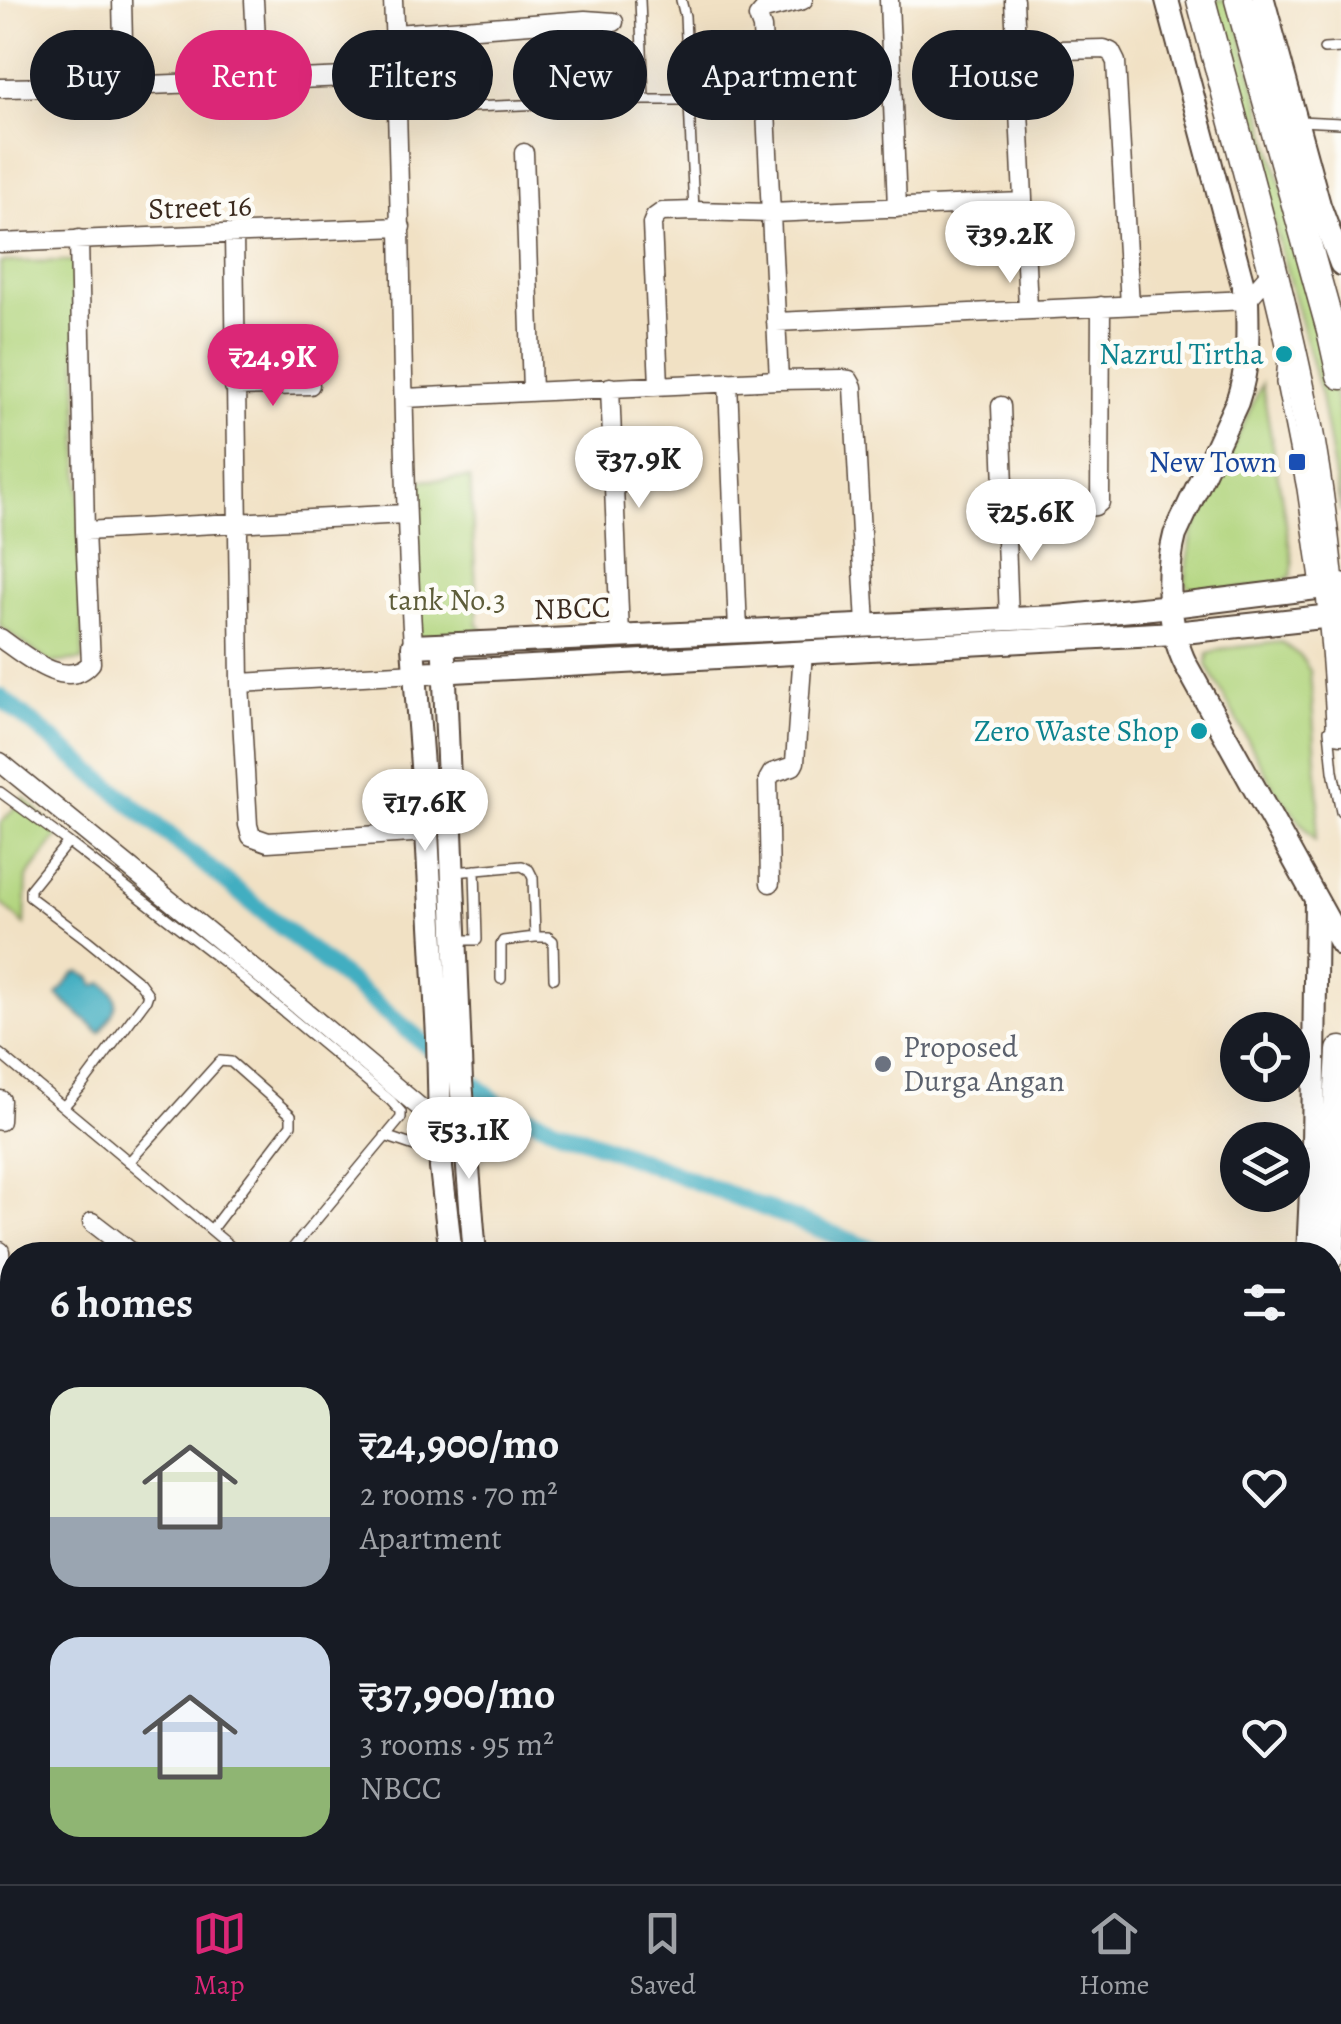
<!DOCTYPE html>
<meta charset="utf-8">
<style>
:root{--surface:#171b24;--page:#20242c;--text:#f1f3f6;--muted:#9ea1a6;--line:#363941;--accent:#db2777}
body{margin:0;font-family:Alegreya,serif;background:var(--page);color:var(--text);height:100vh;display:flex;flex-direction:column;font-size:38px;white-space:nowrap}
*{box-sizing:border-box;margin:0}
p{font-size:32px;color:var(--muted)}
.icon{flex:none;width:55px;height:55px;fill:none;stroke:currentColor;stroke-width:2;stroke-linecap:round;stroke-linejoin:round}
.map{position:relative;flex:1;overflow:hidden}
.details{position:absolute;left:0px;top:1242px;width:1342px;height:642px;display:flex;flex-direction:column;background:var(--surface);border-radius:40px 40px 0 0;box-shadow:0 10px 40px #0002}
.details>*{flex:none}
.banner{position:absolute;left:30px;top:30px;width:1282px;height:90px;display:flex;gap:20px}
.tools{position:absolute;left:1220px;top:1012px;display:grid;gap:20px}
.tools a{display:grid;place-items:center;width:90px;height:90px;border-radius:50%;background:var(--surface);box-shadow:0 10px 40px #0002;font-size:50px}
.price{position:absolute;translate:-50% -85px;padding:0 22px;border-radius:35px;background:#fff;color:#222;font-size:32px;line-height:65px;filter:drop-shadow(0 2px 5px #0008)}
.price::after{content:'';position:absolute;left:50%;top:60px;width:30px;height:22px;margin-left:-15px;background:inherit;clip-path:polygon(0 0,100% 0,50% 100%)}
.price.selected{background:var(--accent);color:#fff}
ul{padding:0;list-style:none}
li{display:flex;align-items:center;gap:30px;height:250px;padding:0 50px}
li span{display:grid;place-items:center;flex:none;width:280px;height:200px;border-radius:30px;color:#555}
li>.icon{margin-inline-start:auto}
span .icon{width:120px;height:120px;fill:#fffc;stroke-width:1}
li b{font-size:42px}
h2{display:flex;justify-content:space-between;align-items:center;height:120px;padding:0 50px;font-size:42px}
.tag{padding:0 35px;border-radius:45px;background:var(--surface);box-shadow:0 10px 40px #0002;font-size:35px;line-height:90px}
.tag.selected{background:var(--accent);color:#fff}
.menu{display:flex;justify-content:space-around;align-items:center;height:140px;border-top:2px solid var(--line);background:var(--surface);font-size:28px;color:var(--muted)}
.menu a{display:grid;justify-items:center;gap:5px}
.menu .selected{color:var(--accent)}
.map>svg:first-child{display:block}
.green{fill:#b1d47d;stroke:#767f4e;stroke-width:2.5}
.water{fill:#42aec1;stroke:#3e6c70;stroke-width:2.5}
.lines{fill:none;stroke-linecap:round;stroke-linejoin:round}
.canal{stroke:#42aec1;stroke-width:18}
.service-casing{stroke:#564537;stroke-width:12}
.minor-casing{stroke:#564537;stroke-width:21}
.tertiary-casing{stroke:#564537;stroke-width:26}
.primary-casing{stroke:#564537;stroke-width:31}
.service{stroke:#fff;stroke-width:9}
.minor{stroke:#fff;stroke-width:18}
.tertiary{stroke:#fff;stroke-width:22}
.primary{stroke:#fff;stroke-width:28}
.culture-dot{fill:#0f9aa8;stroke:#fdfcf7;stroke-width:4}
.transit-dot{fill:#1a4fb4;stroke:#fdfcf7;stroke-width:4}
.worship-dot{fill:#6b7280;stroke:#fdfcf7;stroke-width:4}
.labels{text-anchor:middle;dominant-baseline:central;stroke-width:9;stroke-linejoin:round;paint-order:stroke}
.street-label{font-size:30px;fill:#3b2a1e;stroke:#fdfcf7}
.culture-label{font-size:30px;fill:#0d838f;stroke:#fdfcf7;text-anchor:end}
.transit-label{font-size:30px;fill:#164399;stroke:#fdfcf7;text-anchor:end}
.park-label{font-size:30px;fill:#5e5d3a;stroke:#fdfcf7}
.worship-label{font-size:30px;fill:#5b616d;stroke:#fdfcf7;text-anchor:start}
</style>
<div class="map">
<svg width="1341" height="1884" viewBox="0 0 1341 1884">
<rect width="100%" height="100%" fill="#fdfcf7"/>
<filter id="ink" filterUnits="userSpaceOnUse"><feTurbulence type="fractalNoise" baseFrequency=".01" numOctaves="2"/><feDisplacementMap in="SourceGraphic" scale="20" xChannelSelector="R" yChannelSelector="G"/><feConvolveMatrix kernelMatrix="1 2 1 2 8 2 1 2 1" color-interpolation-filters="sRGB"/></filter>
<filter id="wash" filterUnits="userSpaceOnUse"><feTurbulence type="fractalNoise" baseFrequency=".0048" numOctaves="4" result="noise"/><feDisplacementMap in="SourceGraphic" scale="40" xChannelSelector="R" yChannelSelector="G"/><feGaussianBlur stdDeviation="2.25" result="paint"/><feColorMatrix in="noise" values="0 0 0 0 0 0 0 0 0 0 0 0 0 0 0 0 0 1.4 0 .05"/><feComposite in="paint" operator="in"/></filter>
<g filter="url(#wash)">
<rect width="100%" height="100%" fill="#f1e1c4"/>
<!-- green -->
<path class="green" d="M1212 0H1232L1327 357 1341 424V512L1321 396Z
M75 261 83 660 50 663 0 626V262Z
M1262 384 1293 564 1291 576 1276 585 1205 593 1191 590 1185 582 1192 535Z
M470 478 478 625 488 635 418 645 413 481Z
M1281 642 1300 656 1310 671 1319 804 1315 840 1275 790 1207 665 1208 654 1220 649Z
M24 797 60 833 27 877 25 925 0 902V824Z
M5 1515 12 1623V1872L30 1873 31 1884H0V1516Z"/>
<!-- water -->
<path class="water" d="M80 972 91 978 94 986 103 983C127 999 112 1015 100 1033L57 995 74 974Z"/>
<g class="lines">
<!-- canal -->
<path class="canal" d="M0 697 502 1107 887 1255
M1330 1414 1341 1415"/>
</g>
</g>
<g filter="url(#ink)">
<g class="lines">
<defs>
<path id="service" d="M640 0 644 100
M681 0 685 16 694 211
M1324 49 1341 48
M397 110 644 100H690
M1299 121 1341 123
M1283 359 1281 383 1302 489 1316 585
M1329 730 1333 771 1341 812
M0 792 68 842
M455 872 522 866 529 870 533 878 535 937H548L553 941 554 978
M458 940H477L475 870
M501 979V945L503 941 535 937
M0 1054 241 1255
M64 1106 81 1087 146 1000 148 994 140 983 86 939 30 897V889L68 842 225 963 391 1101 401 1112V1118L287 1255
M385 1136 438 1154
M129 1162 220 1061 231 1062 291 1115V1125L211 1230
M690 1884V1878"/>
<path id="minor" d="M122 0 124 86
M254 0 258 80
M393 0C403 215 400 431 413 646
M889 0 897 208
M1014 0 1028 309
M395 34 585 20 614 22
M1016 51 1104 49 1111 52 1116 62 1130 305
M0 88 124 86 397 75
M524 153 532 391
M234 233 240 683 248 825 251 836 268 842 427 832
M0 243 401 227
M776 322 1247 300 1272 271
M779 380 842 379 849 380 853 387 866 625
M728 382 738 631
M659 385 652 224 655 217 662 212 694 211 771 213 1022 202
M234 387 310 385
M610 387 620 636
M405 398 779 380 762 28 758 17 764 10 803 0
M1001 406 1009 619
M1005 510 1087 507 1095 506 1100 502 1101 306
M85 531 405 514
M0 638C22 653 66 693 91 663L85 531 79 239
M240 683 416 673
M0 762 275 986 441 1125
M770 883 768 780 772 773 793 766 795 762 803 652
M0 1121 1 1100
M92 1222 135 1255
M0 1251 12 1444
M0 1505 12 1504
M43 1872 44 1884
M461 1872V1884
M70 1884 215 1872
M729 1884 730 1872"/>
<path id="tertiary" d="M1167 0 1247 300C1248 336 1249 367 1237 402L1175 535C1165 572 1168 630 1186 665L1341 944
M1263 0 1319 205 1341 264
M444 657 461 1081 475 1255
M416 673 1175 633 1341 615
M451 1255 441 1168 438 1037 427 832 413 646 1058 617 1172 606 1341 585
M1308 1255 1313 1148 1316 899
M502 1872V1884
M523 1872 524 1884
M1269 1884 1270 1872"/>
<path id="primary" d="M1201 0C1238 140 1279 279 1307 421 1326 523 1335 627 1341 730
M1239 0 1331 330 1341 375
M1330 1255 1341 1051
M1330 1733 1341 1579
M1293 1884 1294 1872
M1321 1884V1872"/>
</defs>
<!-- service casing -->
<use href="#service" class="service-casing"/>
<!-- minor casing -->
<use href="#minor" class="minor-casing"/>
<!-- tertiary casing -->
<use href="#tertiary" class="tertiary-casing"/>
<!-- primary casing -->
<use href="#primary" class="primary-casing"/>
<!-- service -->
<use href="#service" class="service"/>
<!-- minor -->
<use href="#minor" class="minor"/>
<!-- tertiary -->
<use href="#tertiary" class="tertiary"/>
<!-- primary -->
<use href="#primary" class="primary"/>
</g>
</g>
<!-- markers -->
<g class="culture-dot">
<circle cx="1284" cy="354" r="10"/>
<circle cx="1199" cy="731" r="10"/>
</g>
<rect class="transit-dot" x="1287" y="452" width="20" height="20" rx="5"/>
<circle class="worship-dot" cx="883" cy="1064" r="10"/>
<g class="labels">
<!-- street labels -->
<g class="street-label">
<text transform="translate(200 207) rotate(-2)">Street 16</text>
<text transform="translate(572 608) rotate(-2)">NBCC</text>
</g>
<!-- culture labels -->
<g class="culture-label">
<text x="1264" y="354">Nazrul Tirtha</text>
<text x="1179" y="731">Zero Waste Shop</text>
</g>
<!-- transit labels -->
<g class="transit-label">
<text x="1277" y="462">New Town</text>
</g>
<!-- park labels -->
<g class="park-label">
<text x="447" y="600">tank No.3</text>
</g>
<!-- worship labels -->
<g class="worship-label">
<text x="903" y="1047">Proposed<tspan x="903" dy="34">Durga Angan</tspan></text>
</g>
</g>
</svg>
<div class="tools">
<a><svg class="icon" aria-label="locate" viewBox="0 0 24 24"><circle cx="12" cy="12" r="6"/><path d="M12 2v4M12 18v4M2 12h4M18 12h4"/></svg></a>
<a><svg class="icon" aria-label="layers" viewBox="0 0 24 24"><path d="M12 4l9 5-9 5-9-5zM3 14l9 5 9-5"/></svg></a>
</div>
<b class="price" style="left:1010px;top:286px">₹39.2K</b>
<b class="price selected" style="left:273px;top:409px">₹24.9K</b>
<b class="price" style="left:639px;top:511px">₹37.9K</b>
<b class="price" style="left:1031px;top:564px">₹25.6K</b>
<b class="price" style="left:425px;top:854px">₹17.6K</b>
<b class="price" style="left:469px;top:1182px">₹53.1K</b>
<div class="banner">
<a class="tag">Buy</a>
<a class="tag selected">Rent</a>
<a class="tag">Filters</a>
<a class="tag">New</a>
<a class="tag">Apartment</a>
<a class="tag">House</a>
</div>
<section class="details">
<h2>6 homes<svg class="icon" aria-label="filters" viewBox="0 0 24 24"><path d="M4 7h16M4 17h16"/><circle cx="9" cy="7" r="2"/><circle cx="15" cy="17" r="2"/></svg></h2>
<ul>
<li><span style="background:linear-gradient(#dfe7d0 65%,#9aa5b1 0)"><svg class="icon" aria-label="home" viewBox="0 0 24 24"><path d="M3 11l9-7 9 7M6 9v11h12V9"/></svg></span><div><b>₹24,900/mo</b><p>2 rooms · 70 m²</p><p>Apartment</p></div><svg class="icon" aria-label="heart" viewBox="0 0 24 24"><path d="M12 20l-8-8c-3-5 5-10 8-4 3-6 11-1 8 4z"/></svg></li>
<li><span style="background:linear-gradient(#c9d6e8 65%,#8fb573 0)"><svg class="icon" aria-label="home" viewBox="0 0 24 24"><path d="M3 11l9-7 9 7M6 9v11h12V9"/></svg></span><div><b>₹37,900/mo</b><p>3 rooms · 95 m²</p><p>NBCC</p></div><svg class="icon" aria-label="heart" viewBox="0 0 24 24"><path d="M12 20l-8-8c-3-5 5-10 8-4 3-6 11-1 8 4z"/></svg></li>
</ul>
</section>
</div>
<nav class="menu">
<a class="selected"><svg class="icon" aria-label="map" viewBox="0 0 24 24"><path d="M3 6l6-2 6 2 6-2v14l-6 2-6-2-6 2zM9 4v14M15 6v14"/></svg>Map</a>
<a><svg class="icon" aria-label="saved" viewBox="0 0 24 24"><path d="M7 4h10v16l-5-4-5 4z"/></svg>Saved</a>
<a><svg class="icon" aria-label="home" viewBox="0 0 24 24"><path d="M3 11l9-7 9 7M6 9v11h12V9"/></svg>Home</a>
</nav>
